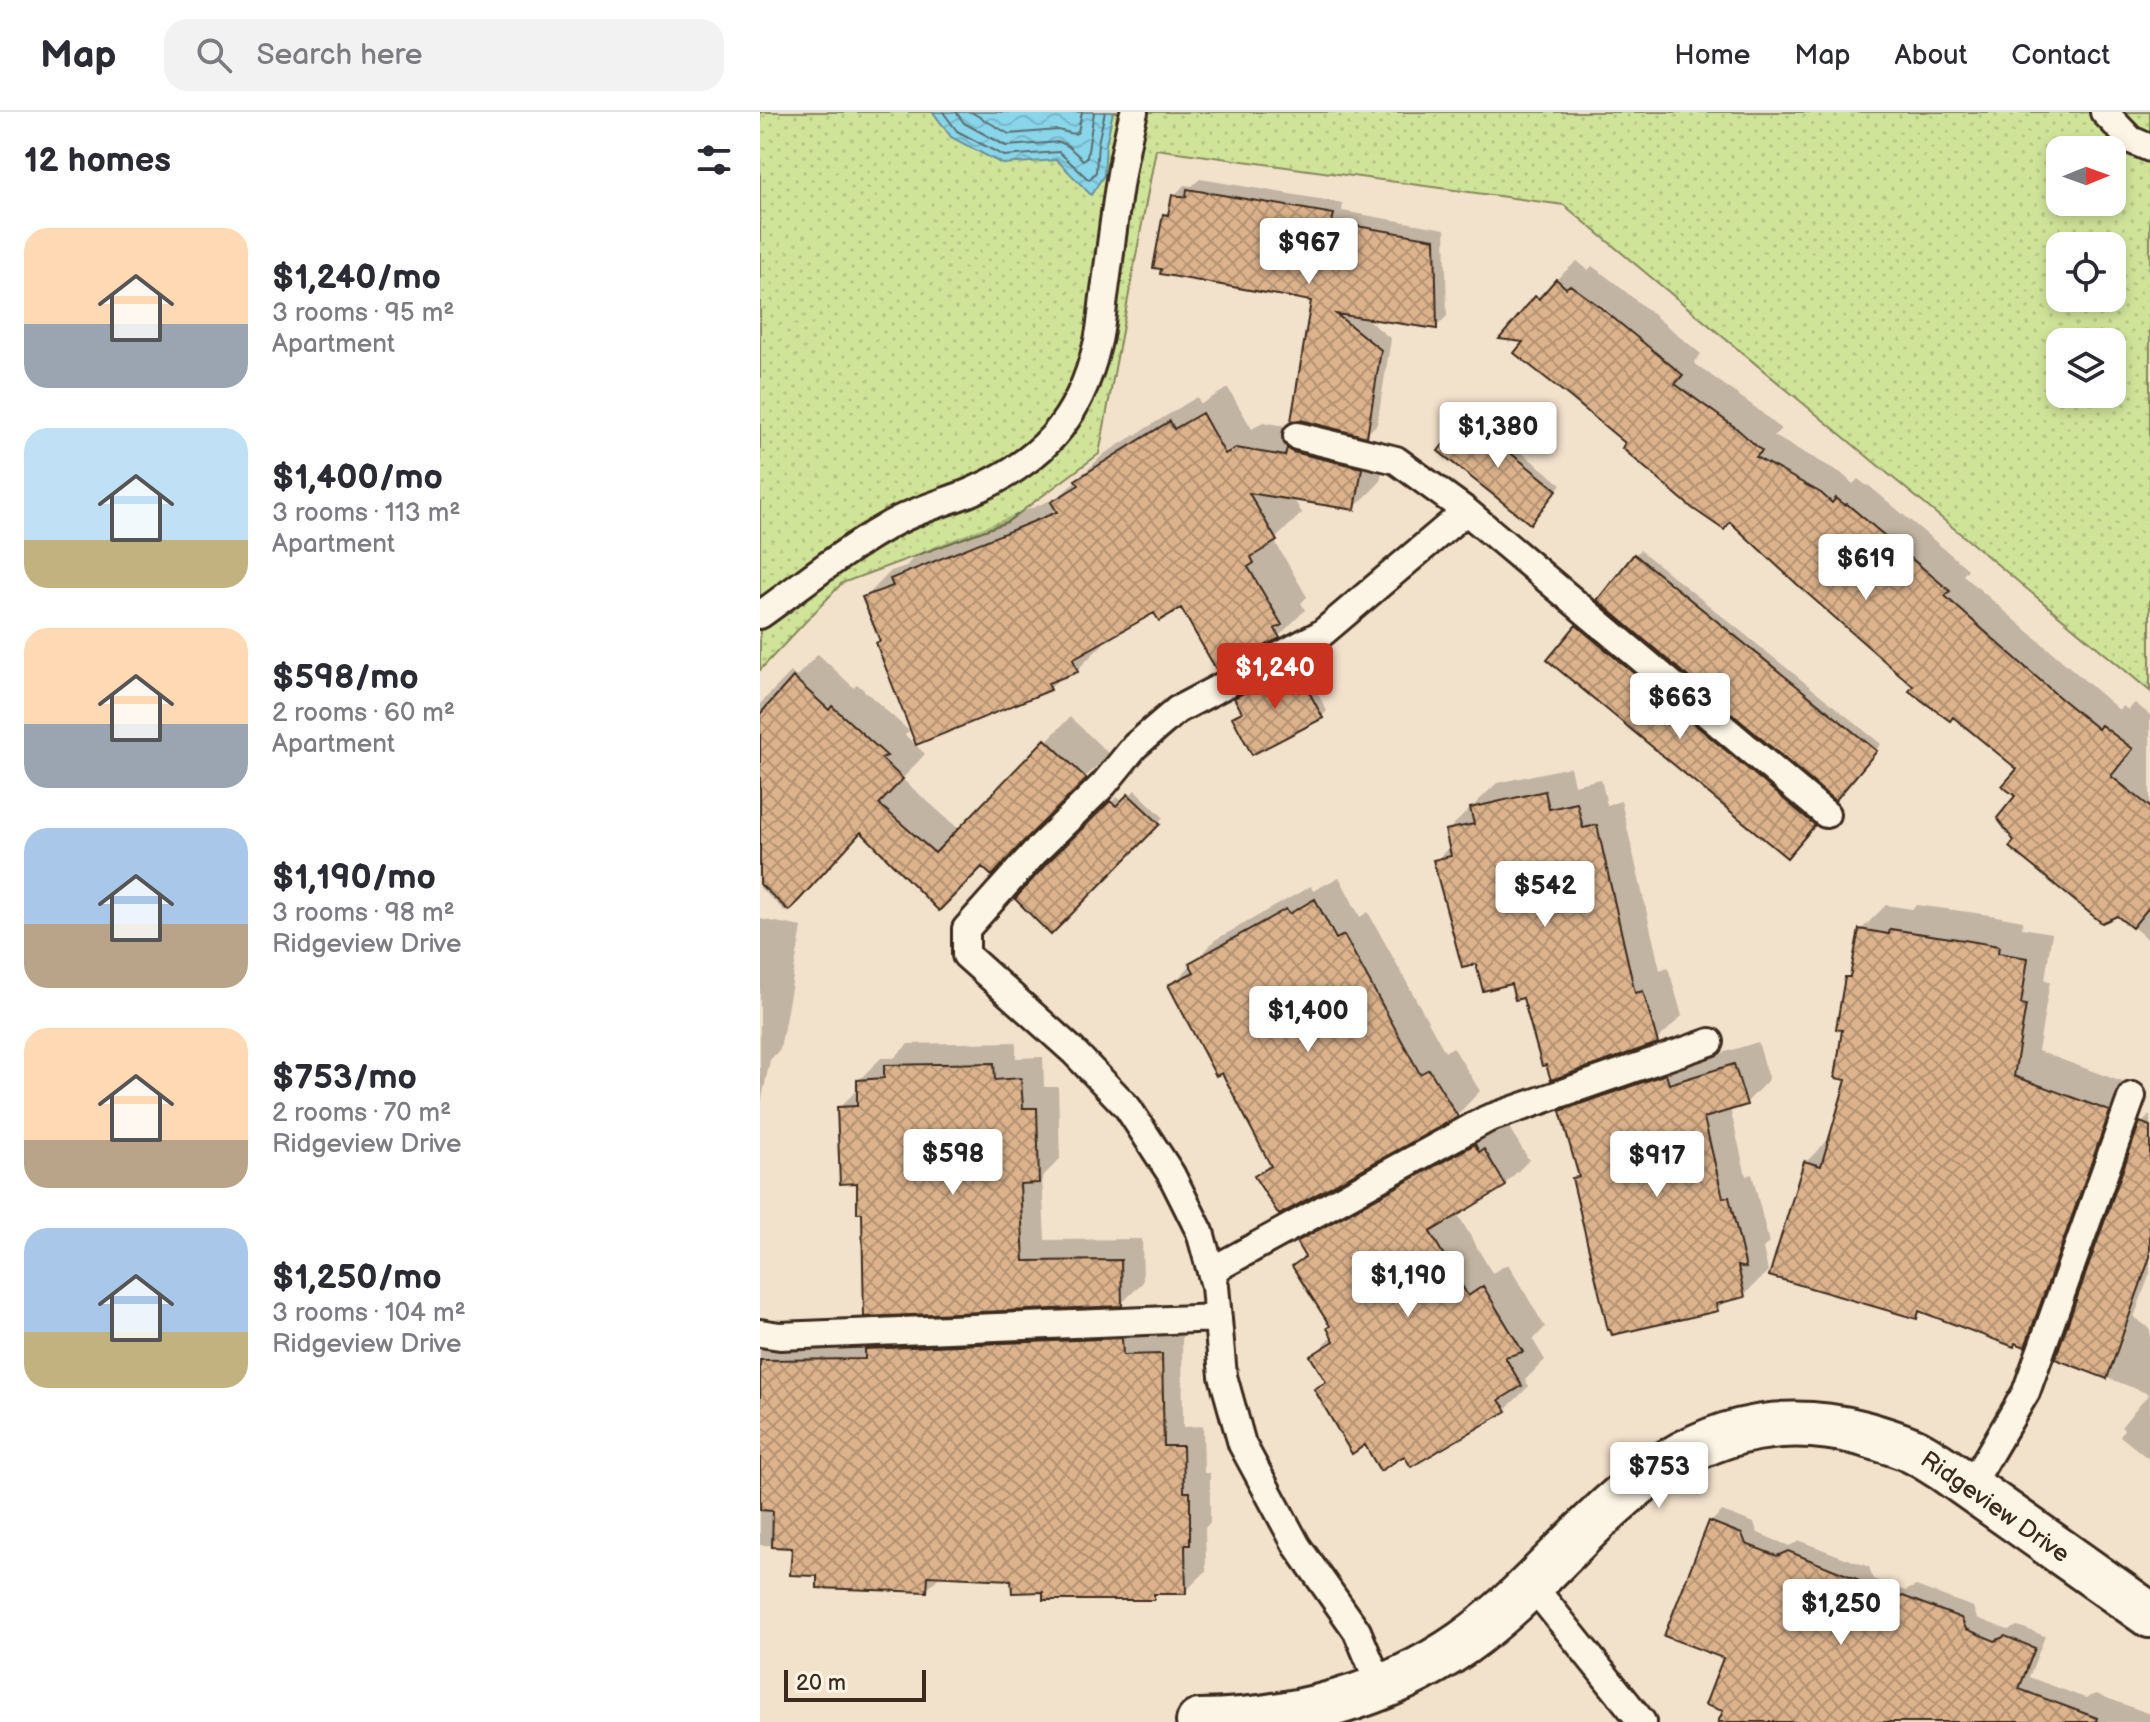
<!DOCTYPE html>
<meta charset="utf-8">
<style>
:root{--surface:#fff;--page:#f2f2f3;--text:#2b2b33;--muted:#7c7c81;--line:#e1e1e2;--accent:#c8321e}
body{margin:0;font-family:"Balsamiq Sans",sans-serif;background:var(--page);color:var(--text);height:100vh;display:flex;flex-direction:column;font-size:30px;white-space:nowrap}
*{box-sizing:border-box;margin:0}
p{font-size:26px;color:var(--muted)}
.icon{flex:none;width:44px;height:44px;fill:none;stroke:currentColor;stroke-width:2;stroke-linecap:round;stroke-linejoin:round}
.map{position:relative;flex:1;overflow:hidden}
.side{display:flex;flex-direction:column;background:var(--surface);width:760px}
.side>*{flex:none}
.needle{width:52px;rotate:89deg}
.buttons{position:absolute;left:1286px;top:24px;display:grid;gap:16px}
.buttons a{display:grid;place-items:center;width:80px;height:80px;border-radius:16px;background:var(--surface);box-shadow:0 4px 12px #0003;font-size:40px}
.scale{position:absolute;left:24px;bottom:20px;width:142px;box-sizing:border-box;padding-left:8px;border:4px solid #3b2a1e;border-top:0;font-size:22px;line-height:28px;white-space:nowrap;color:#3b2a1e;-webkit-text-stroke:6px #fcf5e5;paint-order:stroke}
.price{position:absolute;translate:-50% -68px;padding:0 18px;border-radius:8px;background:#fff;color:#222;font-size:26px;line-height:52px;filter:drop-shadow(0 2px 4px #0008)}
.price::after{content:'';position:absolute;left:50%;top:48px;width:24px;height:18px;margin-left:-12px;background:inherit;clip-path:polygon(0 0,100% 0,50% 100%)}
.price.on{background:var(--accent);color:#fff}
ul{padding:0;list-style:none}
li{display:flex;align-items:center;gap:24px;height:200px;padding:0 24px}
li span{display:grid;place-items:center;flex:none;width:224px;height:160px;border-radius:24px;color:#555}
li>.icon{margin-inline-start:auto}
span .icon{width:96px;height:96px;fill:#fffc;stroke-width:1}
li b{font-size:34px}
h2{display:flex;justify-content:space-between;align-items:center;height:96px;padding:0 24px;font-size:34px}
header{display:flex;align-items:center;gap:48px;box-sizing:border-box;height:112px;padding:0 40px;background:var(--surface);border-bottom:2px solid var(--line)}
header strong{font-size:38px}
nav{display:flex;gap:44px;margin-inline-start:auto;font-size:28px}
.search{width:560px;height:72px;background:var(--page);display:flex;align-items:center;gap:20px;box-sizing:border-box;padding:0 28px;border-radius:24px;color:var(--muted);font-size:30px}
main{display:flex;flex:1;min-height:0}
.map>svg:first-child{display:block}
.grass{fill:url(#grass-dots);stroke:#86875c;stroke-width:2;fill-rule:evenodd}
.water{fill:url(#water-waves);stroke:#6a9198;stroke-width:2}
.shadow{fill:#0003}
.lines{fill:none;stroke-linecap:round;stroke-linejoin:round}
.shore{stroke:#5a6e70;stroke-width:2}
.building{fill:url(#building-cross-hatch);stroke:#3b2a1e;stroke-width:2}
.service-casing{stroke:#3b2a1e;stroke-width:32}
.tertiary-casing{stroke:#3b2a1e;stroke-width:50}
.service{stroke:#fcf5e5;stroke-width:26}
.tertiary{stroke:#fcf5e5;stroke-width:44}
.labels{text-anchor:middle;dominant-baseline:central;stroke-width:6;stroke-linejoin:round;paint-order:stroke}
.street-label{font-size:24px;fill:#3b2a1e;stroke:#fcf5e5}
</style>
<header>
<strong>Map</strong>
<div class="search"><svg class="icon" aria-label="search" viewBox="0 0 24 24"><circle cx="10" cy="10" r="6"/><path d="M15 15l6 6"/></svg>Search here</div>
<nav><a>Home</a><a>Map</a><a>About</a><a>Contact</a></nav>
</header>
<main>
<section class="side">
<h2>12 homes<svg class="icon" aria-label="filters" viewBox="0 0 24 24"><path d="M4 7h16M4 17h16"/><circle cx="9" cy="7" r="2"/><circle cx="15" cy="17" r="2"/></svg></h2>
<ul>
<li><span style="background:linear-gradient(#ffd9b3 60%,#9aa5b1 0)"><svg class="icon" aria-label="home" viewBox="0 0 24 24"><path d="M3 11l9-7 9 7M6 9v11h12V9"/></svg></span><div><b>$1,240/mo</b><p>3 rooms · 95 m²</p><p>Apartment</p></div></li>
<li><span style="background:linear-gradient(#bfe0f5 70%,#c2b280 0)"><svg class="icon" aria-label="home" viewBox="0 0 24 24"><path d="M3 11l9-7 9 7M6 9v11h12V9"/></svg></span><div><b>$1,400/mo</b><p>3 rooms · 113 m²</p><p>Apartment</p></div></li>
<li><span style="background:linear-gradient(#ffd9b3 60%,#9aa5b1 0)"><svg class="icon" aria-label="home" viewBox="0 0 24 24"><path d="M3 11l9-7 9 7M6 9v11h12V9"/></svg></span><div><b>$598/mo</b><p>2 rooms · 60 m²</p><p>Apartment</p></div></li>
<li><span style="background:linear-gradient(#a9c7e8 60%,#b9a48a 0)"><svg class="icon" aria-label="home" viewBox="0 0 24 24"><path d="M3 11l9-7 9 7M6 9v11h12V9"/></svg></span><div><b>$1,190/mo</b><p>3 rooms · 98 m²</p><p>Ridgeview Drive</p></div></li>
<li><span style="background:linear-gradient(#ffd9b3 70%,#b9a48a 0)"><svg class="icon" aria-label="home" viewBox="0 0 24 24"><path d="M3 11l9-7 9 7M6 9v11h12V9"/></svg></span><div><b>$753/mo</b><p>2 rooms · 70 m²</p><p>Ridgeview Drive</p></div></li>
<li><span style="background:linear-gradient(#a9c7e8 65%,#c2b280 0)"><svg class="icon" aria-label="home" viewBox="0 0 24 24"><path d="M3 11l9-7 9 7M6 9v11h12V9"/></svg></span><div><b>$1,250/mo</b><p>3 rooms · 104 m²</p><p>Ridgeview Drive</p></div></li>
</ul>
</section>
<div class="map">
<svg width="1390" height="1610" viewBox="0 0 1390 1610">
<defs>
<pattern id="grass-dots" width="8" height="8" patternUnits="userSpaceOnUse" patternTransform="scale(2)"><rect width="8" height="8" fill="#d0e499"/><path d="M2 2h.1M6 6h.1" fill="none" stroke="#b4c483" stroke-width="1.8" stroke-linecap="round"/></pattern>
<pattern id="water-waves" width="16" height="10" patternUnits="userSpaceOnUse" patternTransform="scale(2)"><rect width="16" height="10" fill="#89d5ea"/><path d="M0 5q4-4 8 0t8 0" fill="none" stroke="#77b7c8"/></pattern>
<pattern id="building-cross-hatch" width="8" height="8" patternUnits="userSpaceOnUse" patternTransform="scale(2)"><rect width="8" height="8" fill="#dcb38d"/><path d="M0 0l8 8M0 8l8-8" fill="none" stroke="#b49273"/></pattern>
</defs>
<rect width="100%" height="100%" fill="#f2e1cb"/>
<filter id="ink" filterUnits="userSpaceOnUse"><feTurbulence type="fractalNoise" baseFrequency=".0125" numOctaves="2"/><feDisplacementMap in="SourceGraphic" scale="16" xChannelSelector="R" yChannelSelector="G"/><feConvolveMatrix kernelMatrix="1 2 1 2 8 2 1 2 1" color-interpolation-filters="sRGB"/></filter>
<g filter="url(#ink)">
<!-- grass -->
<path class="grass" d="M0 0H1390V579L804 93 396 37 339 342 247 410 82 471 0 558ZM1300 38H1352V90H1300ZM1300 134H1352V186H1300ZM1300 230H1352V282H1300Z"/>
<!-- water -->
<path class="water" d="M173 0H353L346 32 344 63 331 83 297 48 242 52 191 25Z"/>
<!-- shadow -->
<path class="shadow" d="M440 67 583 91 582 99 685 117 687 204 676 215 603 204 631 227 617 312 604 325 627 330 620 370 594 396 533 386 542 401 514 428 547 485 541 491 545 498 519 524 421 493 394 498 342 528 343 532 317 558 302 564 290 576 121 528 105 486 131 459 146 454 158 441 299 385 344 342 437 285 441 292 468 276 492 317 503 310 548 318 556 310 553 187 404 103 411 96 414 84 424 73 432 74Z
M817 149 828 158 832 154 855 171 941 242 934 251 996 296 1021 317 1014 324 1081 361 1093 372 1098 367 1107 374 1108 373 1208 457 1203 463 1359 598 1363 594 1368 598 1375 591 1390 603V829L1357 802 1256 729 1259 656 1156 573 970 408 868 331 766 229 742 225 777 185Z
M712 301 801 372 775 404 681 339Z
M880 438 1121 632 1080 681 875 443Z
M823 509 1058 707 1032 738 790 548Z
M58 542 94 576 97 572 149 619 145 623 165 642 142 667 200 718 310 605 349 642 284 706 223 752 179 796 102 718 26 800 0 776V592L31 560 36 565Z
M541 550 567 599 562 604 474 605 483 598 476 587 481 581Z
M810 655 814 673 841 667 847 693 861 689 900 858 908 855 922 904 896 929 753 870 718 849 676 749 690 734 687 719 737 671Z
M375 678 403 705 291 820 287 753 357 685 363 690Z
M579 765 600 805 608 800 685 940 693 935 720 979 697 1003 497 1064 511 1050 463 958 411 874 455 828 551 774 553 779Z
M1126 793 1152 797 1157 793 1230 803 1263 809 1262 816 1292 821 1285 868 1290 869 1278 939 1373 974 1290 1208 1264 1233 1163 1198 1156 1205 1046 1050 1072 1024 1089 966 1084 917 1086 866 1093 859 1101 818Z
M0 807 42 815 20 937 10 948 0 996Z
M256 930V946L283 945 284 975H298L300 1047 282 1065 285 1128 382 1127 383 1170 361 1192 104 1099 99 1069 79 996 99 976V968L121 946H134L148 932Z
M998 930 1009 967 986 991 970 996 986 1064 992 1062 1009 1131 1003 1136 1008 1159 984 1183 967 1187 957 1197 814 1067 820 1061 802 999 826 976 933 950Z
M1390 1003V1161L1374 1205 1390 1217V1348L1360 1324 1364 1317 1361 1315 1389 1282 1297 1246 1381 1012Z
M739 1010 744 1017 748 1014 769 1048 745 1072 697 1101 732 1161 748 1152 785 1215 773 1228 785 1248 765 1268 769 1274 746 1297 645 1342 606 1331 556 1278 567 1267 553 1244 573 1223 572 1214 535 1154 546 1143 538 1131 562 1107Z
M382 1206V1223L422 1222 423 1315 443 1314 444 1361H450V1410L445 1416 446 1459 425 1480H399L393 1486 285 1478 253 1467 181 1463 166 1478 59 1462 34 1434 0 1433V1223Z
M962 1399 994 1411 998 1421 1029 1434 1040 1429 1109 1455 1113 1467 1145 1479 1156 1474 1213 1495 1217 1506 1248 1518 1258 1514 1285 1524 1269 1565 1325 1586 1336 1582 1390 1602V1610H985L966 1545 951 1410Z"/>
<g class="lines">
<!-- shore -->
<path class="shore" d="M183 0 197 19 244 44 299 40 329 68 336 60 338 31 345 0
M196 0 204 11 246 34 300 30 308 34 323 48 327 45 334 0
M211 0 249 22 298 18 314 22 318 20 322 0"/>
</g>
<!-- building -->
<path class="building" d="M427 77 574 102 572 110 675 127 677 217 576 202 621 238 607 325 541 308 531 309 551 189 400 162 401 157 393 156 403 102 408 103 412 83 426 85Z
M796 167 806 176 810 173 835 191 923 263 915 272 976 316 1002 339 996 345 1061 381 1072 391 1076 386 1085 393 1087 392 1190 479 1185 484 1299 585 1338 617 1341 613 1373 637 1351 664 1390 695V794L1372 816 1357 804 1342 811 1249 735 1254 729 1237 706 1255 684 1242 674 1257 657 1193 605 1190 609 1149 579 1153 574 1040 475 970 410 964 418 932 396 862 336 865 331 810 285 754 241 763 230 739 227 775 184 779 187Z
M442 301 465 342 476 336 525 344 527 336 533 340 602 356 595 398 489 381 517 429 491 445 494 451 488 455 522 513 515 517 520 526 457 559 421 496 399 509 394 501 313 547 318 560 288 571 291 578 156 633 116 531 120 529 102 485 133 474 130 467 297 400 291 390 319 373 315 368 410 309 414 317Z
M705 305 797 378 770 412 678 339Z
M874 442 1117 639 1075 689 837 488Z
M816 513 1055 713 1027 746 787 548Z
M535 554 563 606 492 643 472 605 482 600 474 586Z
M33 565 69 598 72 594 127 644 121 646 143 667 119 692 175 741 285 627 327 667 263 730 232 764 222 755 179 799 101 720 29 799 0 772V602Z
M785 679 789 697 817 691 823 716 837 713 875 881 883 879 898 931 791 968 786 953 782 954 763 886 755 888 751 872 723 879 716 852 702 855 673 748 691 744 685 718 714 712 710 696Z
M368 682 400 712 291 823 255 787 286 752 350 689 356 694Z
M555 787 576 827 584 823 660 962 669 957 698 1005 519 1103 494 1064 511 1054 462 961 456 964 408 873 434 860 429 851 526 797 529 802Z
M1099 817 1129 822 1130 817 1204 828 1239 834 1238 841 1268 846 1261 892 1266 893 1254 964 1350 999 1265 1235 1255 1231 1254 1235 1159 1199 1157 1207 1009 1164 1044 1049 1061 1054 1086 968 1075 966 1082 918 1076 917 1085 865H1090Z
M234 951 235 968 261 966 263 996H277L279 1071 260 1072 264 1149 361 1148 362 1194 104 1205 102 1101H97V1071L80 1072 77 995 97 994V968L124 966V953Z
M974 952 987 993 944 1006 963 1086 969 1085 986 1156 978 1154 985 1185 956 1192 958 1199 852 1223 850 1218H848L812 1066 819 1065 800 999 906 962 909 972Z
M1380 1010 1390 1014V1145L1347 1267 1295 1247Z
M715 1032 719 1040 724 1037 746 1074 670 1120 708 1184 723 1174 763 1240 745 1245 762 1274 739 1288 747 1299 651 1355 644 1344 620 1359 605 1333 592 1342 554 1277 566 1270 550 1244 574 1229 567 1216 570 1214 532 1154 545 1145 536 1130Z
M362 1226 363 1243 402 1242 404 1334H423L424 1380H430V1433H425L426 1482H394V1488H283V1480L252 1481 251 1468 168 1464 167 1480 57 1476V1464L30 1463 32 1436 12 1435 13 1399 0 1398V1248L105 1247V1237Z
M949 1409 982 1422 986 1432 1017 1444 1028 1439 1097 1467 1102 1478 1132 1489 1143 1484 1201 1506 1206 1517 1235 1529 1245 1524 1275 1536 1259 1577 1337 1606 1336 1610H958L963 1599 945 1593 963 1546 904 1524Z"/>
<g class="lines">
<defs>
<path id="service" d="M1344 0 1371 28 1390 36
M537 324 636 348 706 399 1066 702
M0 503C41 474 80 441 124 416 150 400 180 392 208 381 280 351 319 310 337 233 341 218 342 201 344 185 353 124 358 60 374 0
M451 1159 727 1007 950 930
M0 1221 20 1224 458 1206
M1210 1375 1266 1280 1372 984
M771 1472 882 1610
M621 1576 597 1519 537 1434 482 1332 463 1264 455 1174 440 1120 411 1062 368 996 313 939 206 843V817L274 741 344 672 375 634 417 598 561 522 706 399"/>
<path id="tertiary" d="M439 1610C532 1609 626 1585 703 1531 758 1492 801 1440 850 1395 923 1328 1002 1296 1101 1321 1118 1326 1136 1331 1152 1338 1163 1343 1174 1351 1184 1357L1390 1503"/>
</defs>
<!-- service casing -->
<use href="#service" class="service-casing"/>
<!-- tertiary casing -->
<use href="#tertiary" class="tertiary-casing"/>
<!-- service -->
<use href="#service" class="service"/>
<!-- tertiary -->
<use href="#tertiary" class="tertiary"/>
</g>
</g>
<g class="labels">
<!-- street labels -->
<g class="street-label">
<text transform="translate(1235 1395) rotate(35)">Ridgeview Drive</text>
</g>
</g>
</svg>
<div class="buttons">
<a><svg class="needle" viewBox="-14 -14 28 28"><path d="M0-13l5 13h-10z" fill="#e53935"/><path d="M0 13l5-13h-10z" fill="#7c7c81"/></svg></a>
<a><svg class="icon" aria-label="locate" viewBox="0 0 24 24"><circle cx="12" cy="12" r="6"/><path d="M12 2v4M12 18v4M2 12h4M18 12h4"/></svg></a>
<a><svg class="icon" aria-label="layers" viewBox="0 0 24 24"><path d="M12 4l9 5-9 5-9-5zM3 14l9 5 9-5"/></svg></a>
</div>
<div class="scale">20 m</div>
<b class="price" style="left:549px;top:174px">$967</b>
<b class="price" style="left:738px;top:358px">$1,380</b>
<b class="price" style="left:1106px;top:490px">$619</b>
<b class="price on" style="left:515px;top:599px">$1,240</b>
<b class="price" style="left:920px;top:629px">$663</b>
<b class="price" style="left:785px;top:817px">$542</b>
<b class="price" style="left:548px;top:942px">$1,400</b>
<b class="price" style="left:193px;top:1085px">$598</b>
<b class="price" style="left:897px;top:1087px">$917</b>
<b class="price" style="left:648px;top:1207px">$1,190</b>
<b class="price" style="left:899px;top:1398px">$753</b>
<b class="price" style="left:1081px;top:1535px">$1,250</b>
</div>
</main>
